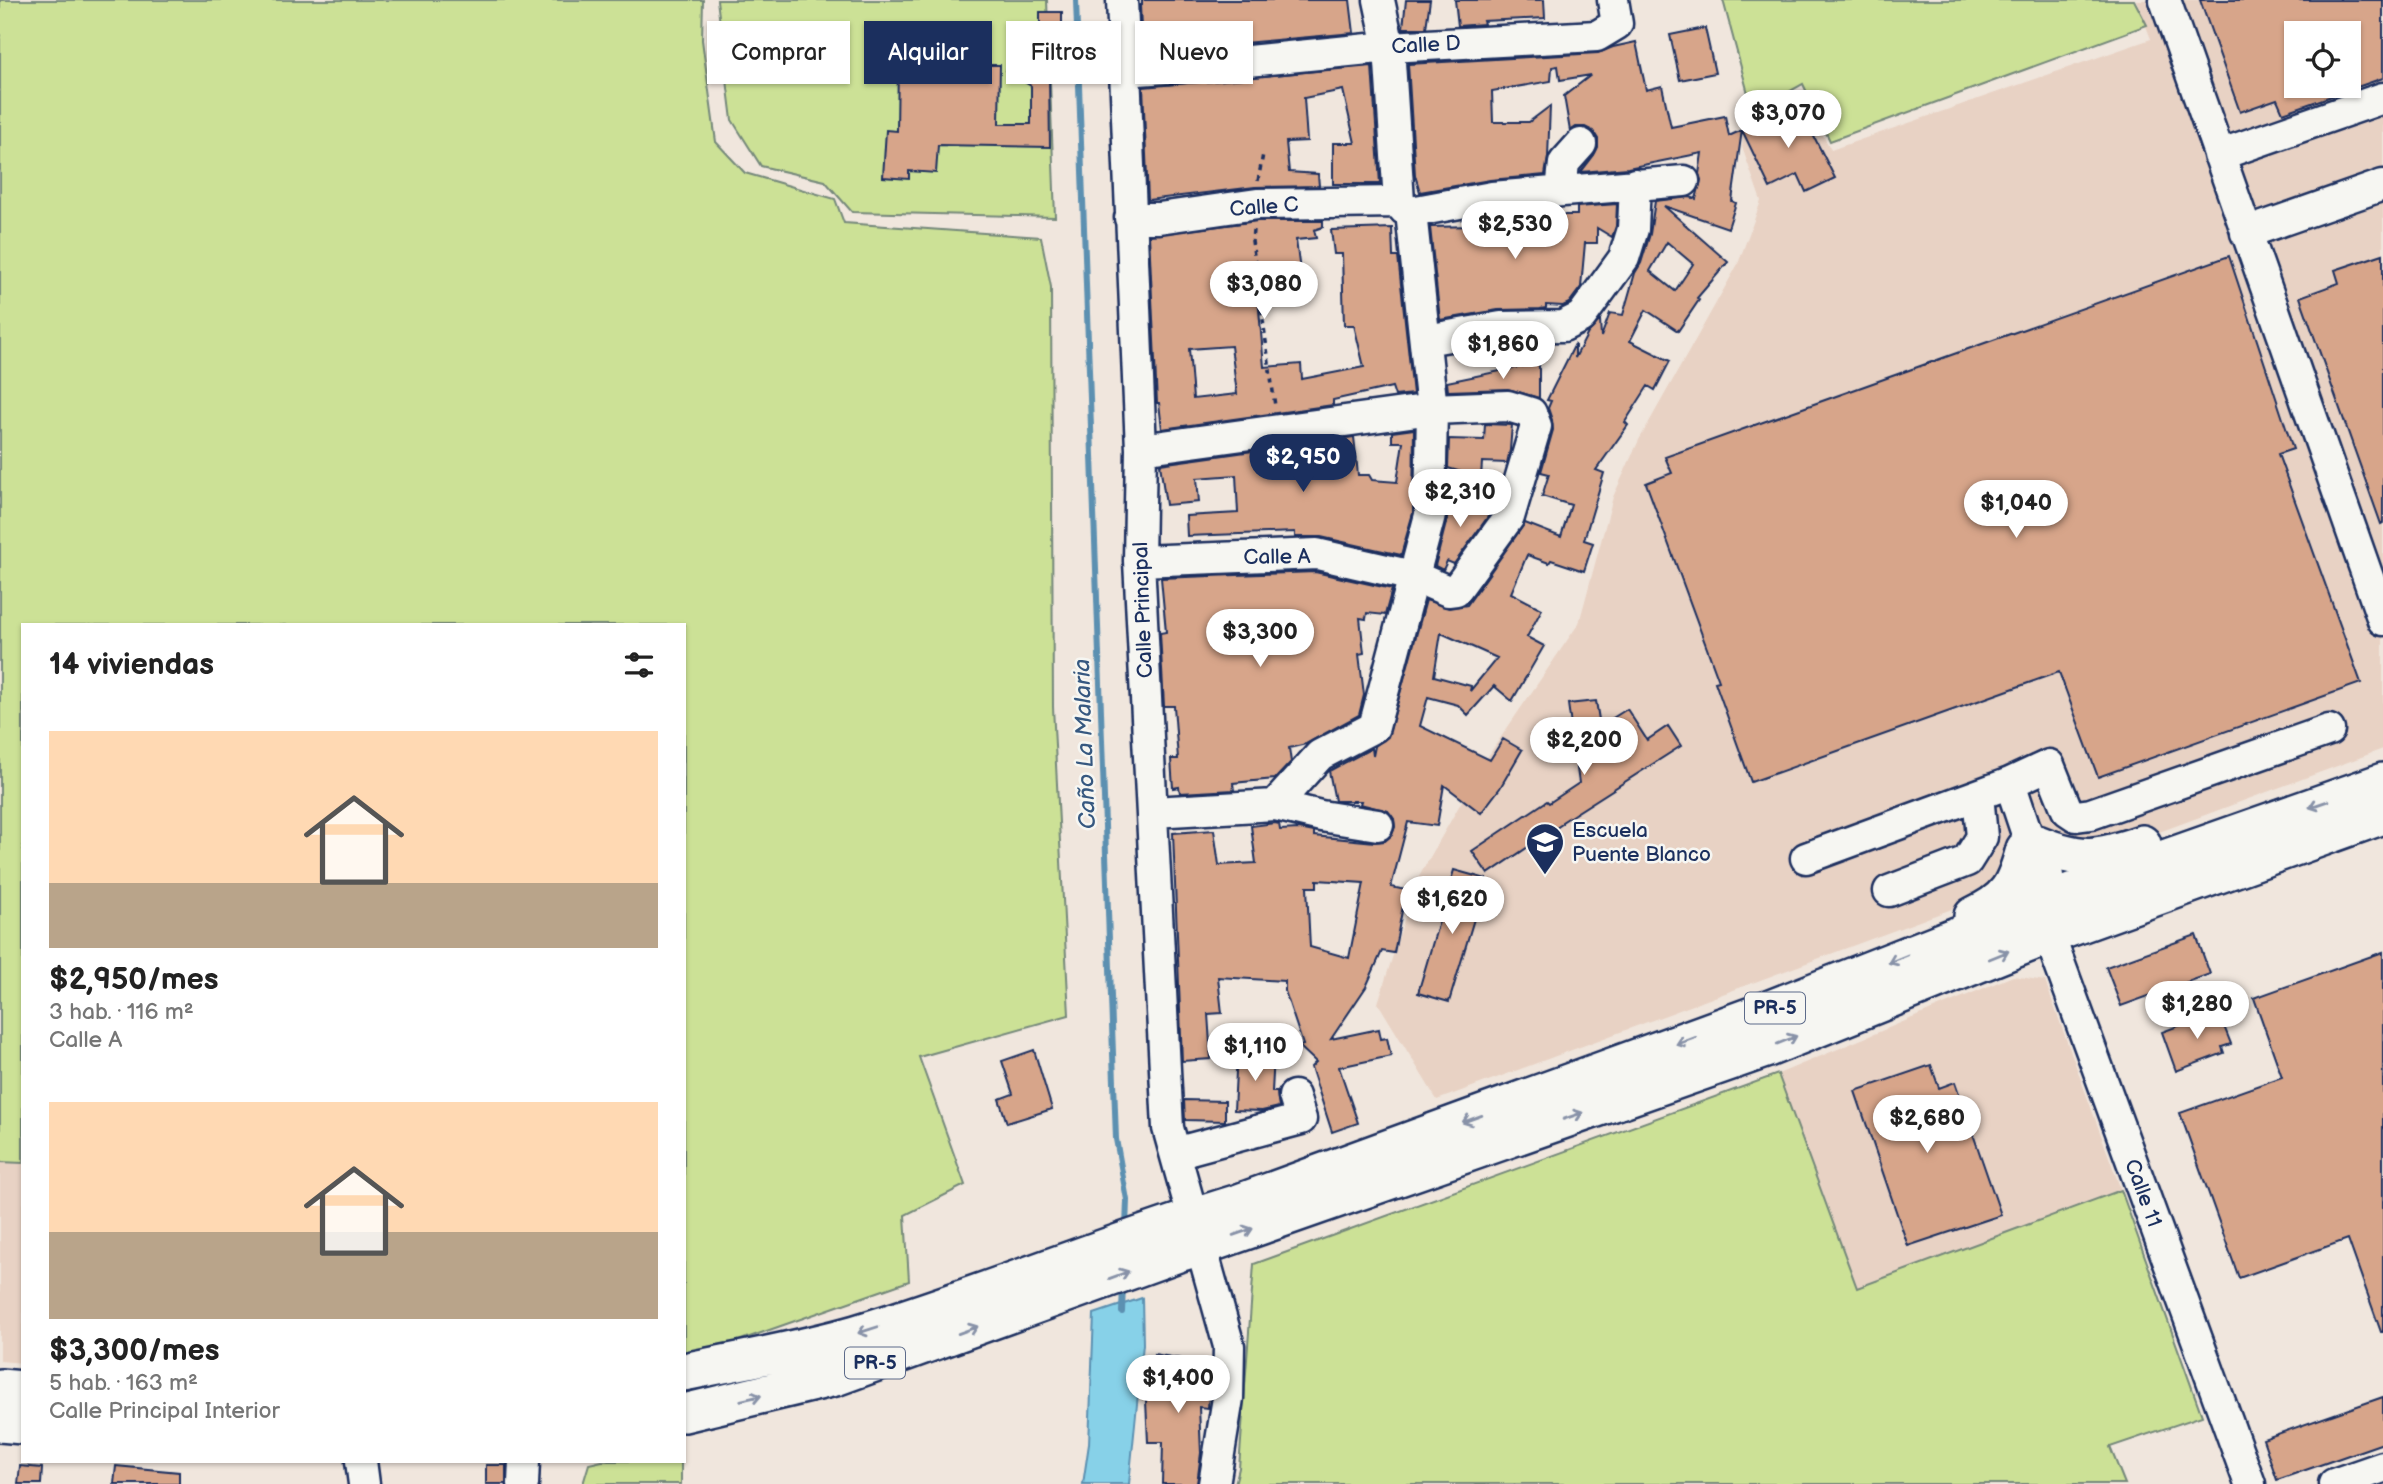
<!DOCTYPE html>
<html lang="es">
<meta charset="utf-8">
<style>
:root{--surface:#fff;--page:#f6f6f6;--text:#222;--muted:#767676;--accent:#1b2f5e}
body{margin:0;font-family:"Balsamiq Sans",sans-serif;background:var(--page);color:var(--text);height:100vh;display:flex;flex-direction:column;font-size:26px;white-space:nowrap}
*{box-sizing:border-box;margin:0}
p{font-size:23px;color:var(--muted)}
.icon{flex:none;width:38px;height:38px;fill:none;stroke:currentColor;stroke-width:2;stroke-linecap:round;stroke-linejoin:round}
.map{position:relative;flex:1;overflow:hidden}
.sheet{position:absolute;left:21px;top:623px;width:665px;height:840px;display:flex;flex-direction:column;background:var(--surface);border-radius:0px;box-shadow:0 2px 5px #0004}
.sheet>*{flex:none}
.top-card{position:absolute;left:707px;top:21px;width:665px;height:63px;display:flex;gap:14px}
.tools{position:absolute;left:2284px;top:21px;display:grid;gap:14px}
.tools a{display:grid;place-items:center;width:77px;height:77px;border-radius:0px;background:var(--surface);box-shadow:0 2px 5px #0004;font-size:35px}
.price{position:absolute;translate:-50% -60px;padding:0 16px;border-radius:24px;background:#fff;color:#222;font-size:23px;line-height:46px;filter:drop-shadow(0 2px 4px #0008)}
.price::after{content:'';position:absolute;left:50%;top:42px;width:21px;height:16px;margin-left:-10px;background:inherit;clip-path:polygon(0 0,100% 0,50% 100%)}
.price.selected{background:var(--accent);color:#fff}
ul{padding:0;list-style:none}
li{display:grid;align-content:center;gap:14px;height:371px;padding:0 28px}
li span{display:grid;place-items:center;height:217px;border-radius:0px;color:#555}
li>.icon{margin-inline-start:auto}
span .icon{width:126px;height:126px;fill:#fffc;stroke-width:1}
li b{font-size:30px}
h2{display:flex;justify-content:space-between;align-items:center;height:84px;padding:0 28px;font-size:30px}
.chip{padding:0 24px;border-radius:0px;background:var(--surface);box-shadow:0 2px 5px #0004;font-size:24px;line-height:63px}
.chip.selected{background:var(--accent);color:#fff}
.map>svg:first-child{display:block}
.built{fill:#e8d2c4;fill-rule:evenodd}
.green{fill:#cce196;stroke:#74887a;stroke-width:2}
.water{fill:#87d1e8;stroke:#5c90b1;stroke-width:2}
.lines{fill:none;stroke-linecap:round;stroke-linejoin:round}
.stream{stroke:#5c90b1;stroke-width:6}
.building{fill:#d7a58a;stroke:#1b2f5e;stroke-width:2;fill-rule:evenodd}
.minor-casing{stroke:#1b2f5e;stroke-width:35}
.major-casing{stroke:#1b2f5e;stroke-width:42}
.path{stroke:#1b2f5e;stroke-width:3.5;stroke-dasharray:5 5;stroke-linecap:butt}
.minor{stroke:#f6f6f2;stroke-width:30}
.major{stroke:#f6f6f2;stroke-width:37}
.oneway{stroke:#8892a8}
.labels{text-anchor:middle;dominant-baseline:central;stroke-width:5;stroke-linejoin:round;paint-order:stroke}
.shield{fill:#f6f6f2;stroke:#5d6b8a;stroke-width:2}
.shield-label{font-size:19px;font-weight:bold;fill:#1b2f5e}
.street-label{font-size:21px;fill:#1b2f5e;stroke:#f6f6f2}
.poi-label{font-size:21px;fill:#1b2f5e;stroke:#f6f6f2;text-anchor:start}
.water-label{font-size:23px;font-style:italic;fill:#365880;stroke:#f6f6f2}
</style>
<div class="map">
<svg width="2383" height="1484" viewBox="0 0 2383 1484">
<rect width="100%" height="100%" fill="#f0e6dd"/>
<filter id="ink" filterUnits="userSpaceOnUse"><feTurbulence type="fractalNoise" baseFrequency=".0143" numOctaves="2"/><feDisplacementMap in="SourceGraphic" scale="14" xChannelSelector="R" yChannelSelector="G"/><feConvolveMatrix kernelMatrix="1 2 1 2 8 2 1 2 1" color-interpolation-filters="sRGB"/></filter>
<g filter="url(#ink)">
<!-- built -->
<path class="built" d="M2136 0H2383V749L1437 1100 1378 1003 1416 882 1484 762 1579 623 1613 497 1639 440 1738 264 1761 201 1742 147 1744 127 1748 120 1800 93 1831 150 2151 39ZM2296 33H2348V86H2296Z
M2013 976 2045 981 2121 1190 1857 1288 1778 1074Z
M0 1162 23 1163V1363L0 1361Z"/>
<!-- green -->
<path class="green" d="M0 0H703L702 40 716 142 745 173 835 199 844 223 1041 237 1051 287 1053 707 1069 1015 919 1057 965 1185 905 1215 909 1281 684 1360V625H23V1163L0 1162Z
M717 0H1047L1055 217 852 212 825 181 761 166 732 120Z
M1723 0H2134L2147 25 1830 141 1803 84 1753 112Z
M1778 1074 1857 1288 2121 1190 2202 1416 2110 1447 2125 1484H1235L1239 1468 1254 1264Z
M602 1461H681V1484H583L589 1464Z"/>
<!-- water -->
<path class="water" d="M1142 1298 1143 1344 1129 1484H1083L1089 1444 1094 1314Z"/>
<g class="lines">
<!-- stream -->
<path class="stream" d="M1076 0 1116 1139 1127 1200 1126 1228
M1122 1312 1123 1285"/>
</g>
<!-- building -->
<path class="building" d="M1142 0H1350L1354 33 1142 52 1140 5H1142Z
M1406 0H1430L1426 28H1403Z
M1455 0H1544L1545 18 1483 21 1484 24 1458 26Z
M2200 0H2383V78L2283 113 2277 99 2240 112ZM2296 33H2348V86H2296Z
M1040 12H1062V71L1042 70 1049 74 1050 147 938 145 936 173 909 171V179L883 177 886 130 897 131 898 63H920L921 38 980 42 979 65H1000L999 124H1031V86L1006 71 1015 55 1040 69Z
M1705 28 1715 73 1680 80 1670 35Z
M1636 42 1646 90 1662 86 1671 127 1725 116 1729 136 1742 130 1732 201 1736 203 1728 228 1664 206 1728 262 1697 298 1699 300 1678 331 1646 310 1630 341 1670 361 1655 390 1648 386 1625 422 1628 425 1596 470 1604 473 1584 540 1593 543 1584 571 1551 560 1549 563 1527 555 1511 593 1542 609 1527 637 1544 646 1512 701 1494 686 1468 715 1458 705 1428 697 1420 726 1490 760 1503 739 1522 750 1500 788 1481 813 1444 785 1437 826 1408 822 1391 887 1406 890 1394 953 1382 951 1366 987 1331 1039 1379 1029 1381 1039 1387 1038 1391 1056 1339 1067 1358 1123 1332 1132 1311 1067 1316 1062 1299 1046 1303 1045 1285 991V981L1218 977 1222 1013 1208 1014 1211 1059 1182 1061 1173 833 1214 830 1219 865 1256 863 1251 826 1275 823 1279 824 1280 830 1299 829 1314 832V836L1375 842 1385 841 1392 835 1395 827 1394 819 1388 811 1360 804 1361 801H1335L1329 771 1372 748 1373 756 1375 746 1388 737 1426 600 1449 608 1467 605 1525 523 1561 537 1571 505 1542 496 1549 474 1541 472 1553 430 1552 420 1548 408 1551 401 1547 400 1575 344V358L1588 333 1600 320 1601 337 1610 313 1623 315 1635 273 1641 263 1650 234 1655 201 1690 197 1696 199 1701 180 1699 174 1702 153 1628 168 1581 172 1594 155 1598 147V139L1593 131 1585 127H1576L1570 131 1564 96 1591 75 1560 80 1558 66 1552 67 1551 81 1492 91 1493 122H1529L1550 106 1548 157 1545 175 1490 180 1420 192 1415 175 1408 64 1598 53 1613 47ZM1667 242 1693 264 1675 291 1650 271ZM1441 633 1497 658 1470 691 1471 686 1434 676ZM1317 880 1364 883 1349 958 1310 947 1307 887H1317Z
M1372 66 1380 184H1333V143H1355L1343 90 1304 98 1307 141 1286 142 1289 172 1318 174 1319 186 1255 187 1148 200 1143 87Z
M1797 103 1835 178 1806 192 1798 174 1770 188 1742 130Z
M1617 204 1616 226 1612 237 1597 228V243H1585L1581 287 1569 303 1563 306 1546 305V308L1540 309 1498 310 1440 320 1430 227 1475 226V220L1515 218V213L1534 211V215H1577V207Z
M1258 221H1323V227L1314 230 1316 238 1296 240 1300 271 1256 275 1264 367 1301 364 1302 379 1364 367 1354 325H1344L1342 254H1334L1331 230 1392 228 1393 257H1398L1413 394 1395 396 1392 387 1333 400V405L1162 429 1159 403H1157L1149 235ZM1231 346 1237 394 1193 399 1189 349Z
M2383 254V523L2381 524 2300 297 2339 283 2335 270Z
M2229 256 2293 449 2278 454 2361 683 2098 777 2059 672 1751 782 1715 682 1719 681 1646 483 1672 473 1665 457Z
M1539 363V398L1508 389 1448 391 1447 382Z
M1485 424 1512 425 1510 450 1507 463 1482 462 1481 478 1448 468 1449 439 1484 440Z
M1414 429 1413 513 1401 555 1321 537H1295V532L1187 536 1186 516 1238 513 1236 475 1197 478 1199 502 1166 505 1160 464 1354 437 1358 475H1369L1372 480 1397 482 1403 442H1392V432Z
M1448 494 1492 511 1454 564 1447 561 1443 570 1435 566 1447 519Z
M1315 572 1392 589 1385 615 1367 613 1366 619 1360 618 1364 653 1359 654 1364 695 1359 715 1306 744 1289 748 1291 762 1275 779 1233 783 1234 790 1180 793 1179 787 1173 788 1171 759H1178L1174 706H1164L1160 633 1166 632 1161 578Z
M1596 701 1600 726 1627 709 1647 740 1668 726 1681 746 1562 822V824L1488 874 1472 851 1547 801 1549 803 1579 783 1568 704Z
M1454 870 1486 879 1449 1002 1418 993Z
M2196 935 2210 974 2121 1006 2106 967Z
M2383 952V1332H2381L2348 1239 2239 1278 2180 1113 2282 1077 2254 998Z
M2218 1011 2231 1044 2222 1047 2224 1053 2176 1071 2162 1032Z
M1034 1050 1052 1109 1007 1123 999 1099 1013 1094 1002 1061Z
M1237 1052 1274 1055 1272 1092H1277L1279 1107 1262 1111 1234 1110Z
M1931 1065 1939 1088 1955 1082 2001 1215 1908 1246 1855 1091Z
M1184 1100 1225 1101V1121L1185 1120Z
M1154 1354 1211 1364 1208 1408 1199 1407 1201 1453 1197 1484H1162L1163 1442H1148L1146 1401Z
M2383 1397V1443L2277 1480 2263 1439Z
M486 1465H506V1484H486Z
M20 1466 42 1468 41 1484H18Z
M116 1466 179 1472V1484H114Z"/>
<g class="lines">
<defs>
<path id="minor" d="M1122 0 1141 449 1139 561 1168 1128 1229 1346 1228 1398 1214 1484
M2165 0 2383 620
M1124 71 1208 65 1389 47 1597 36 1617 24 1613 0
M2219 155 2383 98
M1561 191 1564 163 1581 144
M1411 212 1492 197 1684 181
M1130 218H1159L1257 204 1399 202
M2246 233 2383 185
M1426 340 1501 327 1563 326 1581 317 1624 258 1633 229 1635 184
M1139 561 1317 554 1413 576 1448 591 1456 590 1509 517 1536 426 1531 413 1508 406 1432 409 1141 449
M2010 783 2049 765 2067 810 2076 816 2091 814 2329 730
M1275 805 1321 816 1378 825
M1153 812 1275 805 1320 755 1374 727 1430 515 1432 409 1411 212 1404 209 1399 202 1389 47 1379 0
M1806 858 2010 783 2030 843 2037 844 2048 876 2044 884 2048 900 2049 935 2250 1484
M1889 891 1967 861 1982 837 1978 795
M1175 1153 1301 1119 1294 1096
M361 1461 364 1484
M523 1484 524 1461
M2334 1484 2383 1467"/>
<path id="major" d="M2037 844C2082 862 2097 859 2142 844
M1973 916C2008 900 2015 886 2025 849
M684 1372C742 1360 800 1350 856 1334 985 1295 1110 1242 1239 1203L1763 1012 2048 900 2383 782
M0 1388 23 1390
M684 1413 835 1377 1178 1253 1202 1246 1765 1049 2049 935 2383 815
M0 1423 23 1425"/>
</defs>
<!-- minor casing -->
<use href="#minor" class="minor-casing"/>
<!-- major casing -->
<use href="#major" class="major-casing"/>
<!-- path -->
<path class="path" d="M1258 181 1263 154
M1253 230 1252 241 1275 406"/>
<!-- minor -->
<use href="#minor" class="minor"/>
<!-- major -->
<use href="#major" class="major"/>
</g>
<!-- one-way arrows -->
<defs><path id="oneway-shaft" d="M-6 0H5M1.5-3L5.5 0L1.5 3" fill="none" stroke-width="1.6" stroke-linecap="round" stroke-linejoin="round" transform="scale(1.75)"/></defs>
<g class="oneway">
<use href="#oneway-shaft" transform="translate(2319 804) rotate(161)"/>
<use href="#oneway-shaft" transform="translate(1999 955) rotate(-22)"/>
<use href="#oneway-shaft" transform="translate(1898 959) rotate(158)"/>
<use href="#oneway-shaft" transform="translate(1787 1040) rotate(-22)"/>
<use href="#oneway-shaft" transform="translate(1686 1041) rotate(160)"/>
<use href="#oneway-shaft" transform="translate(1573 1116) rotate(-19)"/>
<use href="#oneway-shaft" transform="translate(1472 1119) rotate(160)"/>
<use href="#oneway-shaft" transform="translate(1243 1232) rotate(-19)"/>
<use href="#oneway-shaft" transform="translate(1119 1275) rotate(-20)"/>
<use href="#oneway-shaft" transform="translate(868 1330) rotate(162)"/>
<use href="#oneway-shaft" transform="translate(968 1330) rotate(-20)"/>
<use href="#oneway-shaft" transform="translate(751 1398) rotate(-13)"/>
</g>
</g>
<!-- icons -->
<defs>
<symbol id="school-pin" viewBox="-11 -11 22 30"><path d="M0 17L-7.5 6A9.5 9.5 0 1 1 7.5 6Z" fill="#1b2f5e" stroke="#f6f6f2"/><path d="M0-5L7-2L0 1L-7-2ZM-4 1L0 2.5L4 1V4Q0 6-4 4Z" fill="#fff"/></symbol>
</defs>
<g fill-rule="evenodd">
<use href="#school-pin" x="1523" y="820" width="44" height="60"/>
</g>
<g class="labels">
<!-- shield labels -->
<g class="shield">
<rect x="1745" y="992.5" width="60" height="31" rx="5"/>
<rect x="845" y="1347.5" width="60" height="31" rx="5"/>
</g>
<g class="shield-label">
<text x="1775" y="1008">PR-5</text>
<text x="875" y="1363">PR-5</text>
</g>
<!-- street labels -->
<g class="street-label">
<text transform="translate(1426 45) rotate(-3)">Calle D</text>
<text transform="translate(1264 207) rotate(-4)">Calle C</text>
<text transform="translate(1277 557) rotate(-1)">Calle A</text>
<text transform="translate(1143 610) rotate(-92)">Calle Principal</text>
<text transform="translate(2143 1193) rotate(70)">Calle 11</text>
</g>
<!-- poi labels -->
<g class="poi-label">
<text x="1572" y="830">Escuela<tspan x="1572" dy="24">Puente Blanco</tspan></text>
</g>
<!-- water labels -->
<g class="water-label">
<text transform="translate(1085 744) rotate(-92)">Caño La Malaria</text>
</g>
</g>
</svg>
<div class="tools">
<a><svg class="icon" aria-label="locate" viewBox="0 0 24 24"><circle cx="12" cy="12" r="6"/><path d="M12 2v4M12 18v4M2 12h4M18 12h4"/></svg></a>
</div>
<b class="price" style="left:1788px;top:150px">$3,070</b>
<b class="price" style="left:1515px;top:261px">$2,530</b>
<b class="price" style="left:1264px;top:321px">$3,080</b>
<b class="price" style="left:1503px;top:381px">$1,860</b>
<b class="price selected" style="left:1303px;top:494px">$2,950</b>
<b class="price" style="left:1460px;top:529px">$2,310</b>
<b class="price" style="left:2016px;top:540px">$1,040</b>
<b class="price" style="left:1260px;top:669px">$3,300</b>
<b class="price" style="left:1584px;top:777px">$2,200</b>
<b class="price" style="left:1452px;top:936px">$1,620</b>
<b class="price" style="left:2197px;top:1041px">$1,280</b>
<b class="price" style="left:1255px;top:1083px">$1,110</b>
<b class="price" style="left:1927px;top:1155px">$2,680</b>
<b class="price" style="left:1178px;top:1415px">$1,400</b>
<div class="top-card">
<a class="chip">Comprar</a>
<a class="chip selected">Alquilar</a>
<a class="chip">Filtros</a>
<a class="chip">Nuevo</a>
</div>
<section class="sheet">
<h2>14 viviendas<svg class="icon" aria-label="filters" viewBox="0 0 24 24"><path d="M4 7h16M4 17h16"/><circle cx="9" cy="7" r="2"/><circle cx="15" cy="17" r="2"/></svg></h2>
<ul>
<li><span style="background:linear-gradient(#ffd9b3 70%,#b9a48a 0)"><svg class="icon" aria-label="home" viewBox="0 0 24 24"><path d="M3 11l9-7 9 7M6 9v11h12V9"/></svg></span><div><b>$2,950/mes</b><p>3 hab. · 116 m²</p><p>Calle A</p></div></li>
<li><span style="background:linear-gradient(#ffd9b3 60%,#b9a48a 0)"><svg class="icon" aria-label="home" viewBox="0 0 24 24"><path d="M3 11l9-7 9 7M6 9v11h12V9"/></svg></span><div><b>$3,300/mes</b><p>5 hab. · 163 m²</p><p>Calle Principal Interior</p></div></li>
</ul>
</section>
</div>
